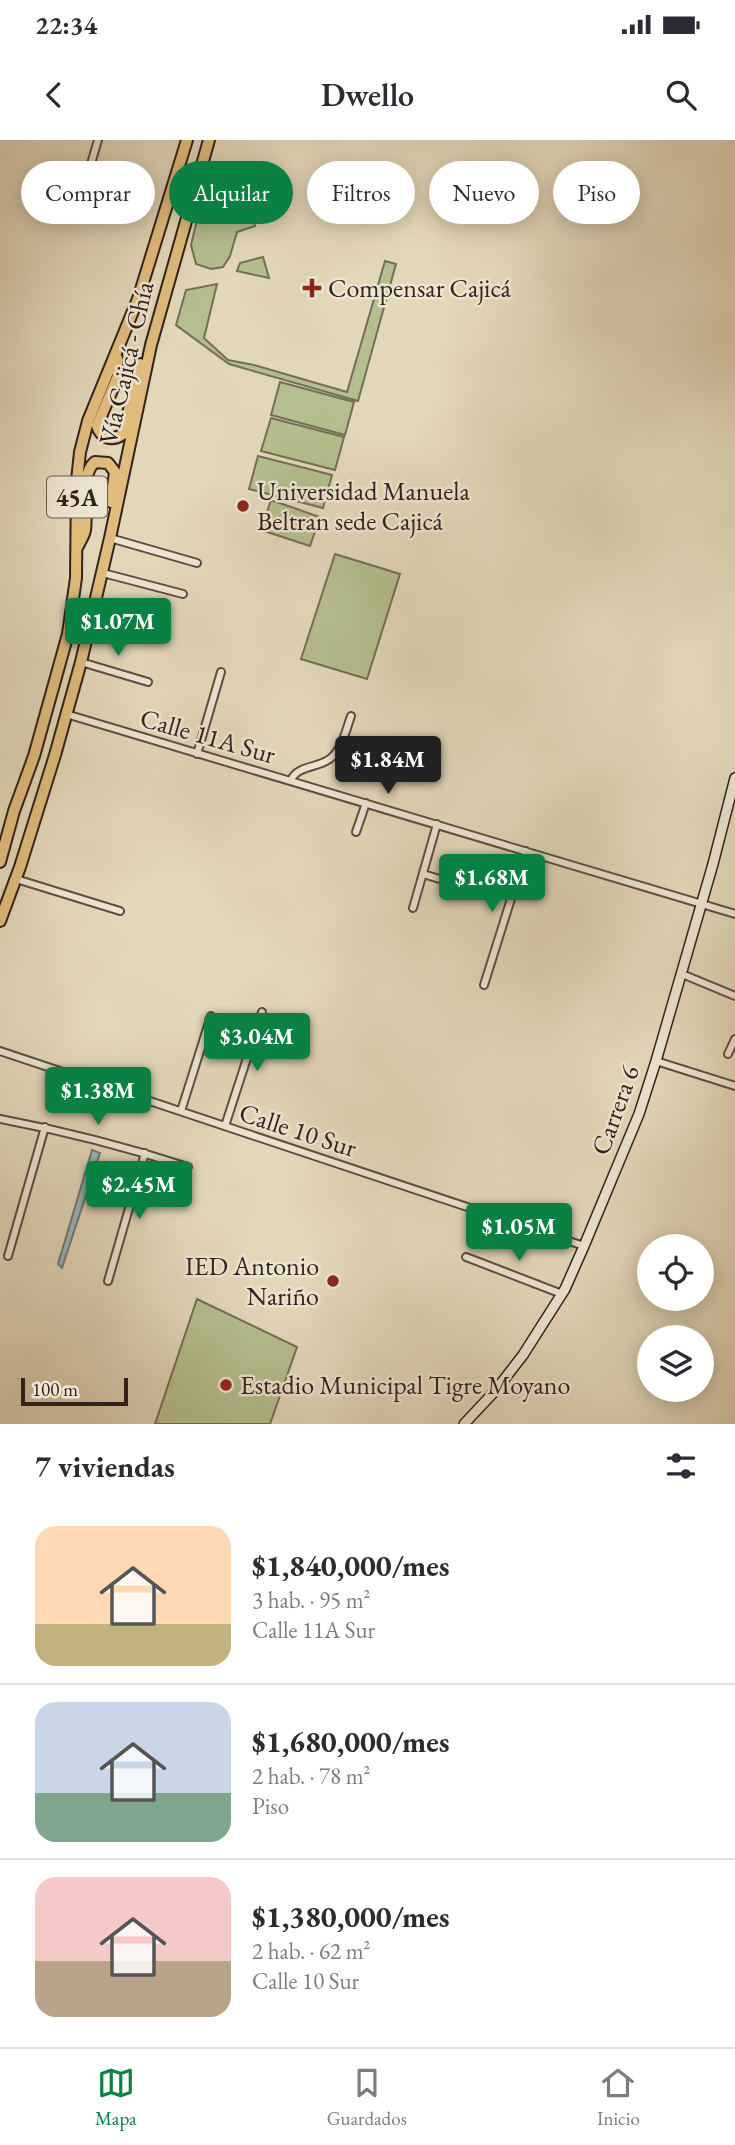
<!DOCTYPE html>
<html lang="es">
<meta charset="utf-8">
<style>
:root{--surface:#fff;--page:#f2f2f3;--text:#2b2b33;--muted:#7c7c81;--line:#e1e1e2;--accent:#0b8043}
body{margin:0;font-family:"EB Garamond",serif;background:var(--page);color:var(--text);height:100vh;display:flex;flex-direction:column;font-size:26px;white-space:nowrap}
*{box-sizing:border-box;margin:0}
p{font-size:23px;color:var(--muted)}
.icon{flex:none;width:38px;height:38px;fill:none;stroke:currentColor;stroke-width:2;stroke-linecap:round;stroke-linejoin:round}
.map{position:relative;height:1284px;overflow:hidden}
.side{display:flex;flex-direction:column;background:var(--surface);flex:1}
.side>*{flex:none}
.banner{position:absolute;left:21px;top:21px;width:693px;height:63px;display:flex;gap:14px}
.buttons{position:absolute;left:637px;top:1094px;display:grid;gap:14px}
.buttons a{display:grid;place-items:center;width:77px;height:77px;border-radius:50%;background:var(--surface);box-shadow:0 4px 18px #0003;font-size:35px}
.scale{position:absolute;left:21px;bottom:18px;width:107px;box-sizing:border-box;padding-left:7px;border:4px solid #32221b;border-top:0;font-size:19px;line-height:24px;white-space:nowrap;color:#32221b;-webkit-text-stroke:5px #ece5d2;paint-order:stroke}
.price{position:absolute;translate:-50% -60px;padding:0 16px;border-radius:7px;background:var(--accent);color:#fff;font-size:23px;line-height:46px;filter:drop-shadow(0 2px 4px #0008)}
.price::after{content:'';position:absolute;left:50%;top:42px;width:21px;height:16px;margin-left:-10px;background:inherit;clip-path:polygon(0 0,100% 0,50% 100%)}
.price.selected{background:#222;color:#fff}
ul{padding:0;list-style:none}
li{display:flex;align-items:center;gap:21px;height:175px;padding:0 35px}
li+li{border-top:2px solid var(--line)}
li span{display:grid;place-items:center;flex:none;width:196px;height:140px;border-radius:21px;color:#555}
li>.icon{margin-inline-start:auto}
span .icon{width:84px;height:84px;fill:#fffc;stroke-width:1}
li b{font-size:30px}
h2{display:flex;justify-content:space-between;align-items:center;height:84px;padding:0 35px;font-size:30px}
.pill{padding:0 24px;border-radius:32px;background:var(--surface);box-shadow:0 4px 18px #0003;font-size:24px;line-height:63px}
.pill.selected{background:var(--accent);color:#fff}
.status{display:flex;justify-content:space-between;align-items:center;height:49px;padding:0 35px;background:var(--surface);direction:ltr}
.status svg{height:19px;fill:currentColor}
header{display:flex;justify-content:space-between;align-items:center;height:91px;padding:0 35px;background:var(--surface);font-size:32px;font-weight:600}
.tab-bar{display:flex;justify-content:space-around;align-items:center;height:98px;border-top:2px solid var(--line);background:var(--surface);font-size:19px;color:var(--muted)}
.tab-bar a{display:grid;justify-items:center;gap:4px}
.tab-bar .selected{color:var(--accent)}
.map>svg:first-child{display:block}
.green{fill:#b5be8e;stroke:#747054;stroke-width:2}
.water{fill:#9ab7bb;stroke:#707b7b;stroke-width:2}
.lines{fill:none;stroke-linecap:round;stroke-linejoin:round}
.street-casing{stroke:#5e4f42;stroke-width:10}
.secondary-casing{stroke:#32221b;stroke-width:12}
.highway-casing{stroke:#32221b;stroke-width:14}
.street{stroke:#ece5d2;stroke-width:6}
.secondary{stroke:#ece5d2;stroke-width:9}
.highway{stroke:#e1bc7c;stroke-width:10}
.poi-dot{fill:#8f2418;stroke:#ece5d2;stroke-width:2.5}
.labels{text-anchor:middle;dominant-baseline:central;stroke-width:5;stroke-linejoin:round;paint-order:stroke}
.shield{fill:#ece5d2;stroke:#6a5c52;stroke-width:2}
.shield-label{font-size:24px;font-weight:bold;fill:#32221b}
.poi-label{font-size:26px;fill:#32221b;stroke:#ece5d2;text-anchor:start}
.street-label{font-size:26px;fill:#32221b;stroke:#ece5d2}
</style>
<div class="status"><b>22:34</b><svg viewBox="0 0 49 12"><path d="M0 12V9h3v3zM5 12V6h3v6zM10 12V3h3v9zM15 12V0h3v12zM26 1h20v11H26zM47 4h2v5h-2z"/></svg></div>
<header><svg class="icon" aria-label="back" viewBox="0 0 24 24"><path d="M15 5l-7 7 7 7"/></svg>Dwello<svg class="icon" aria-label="search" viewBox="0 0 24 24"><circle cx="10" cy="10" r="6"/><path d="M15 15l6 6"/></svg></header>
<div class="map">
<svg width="735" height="1284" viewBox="0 0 735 1284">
<rect width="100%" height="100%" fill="#e2d7b9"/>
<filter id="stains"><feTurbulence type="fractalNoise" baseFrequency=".00286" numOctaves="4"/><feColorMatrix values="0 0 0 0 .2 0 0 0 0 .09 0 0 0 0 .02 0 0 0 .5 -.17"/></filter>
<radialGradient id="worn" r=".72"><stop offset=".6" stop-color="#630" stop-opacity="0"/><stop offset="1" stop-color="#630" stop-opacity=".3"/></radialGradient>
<!-- green -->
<path class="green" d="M241 65 250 66 255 86 237 92 230 116 223 127 211 129 196 124 191 105 197 80 216 70Z
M263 117 269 138 237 131 240 123Z
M385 121 396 124 358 261 229 224 176 185 186 150 217 144 204 198 228 220 254 225 347 252Z
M280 242 354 262 345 295 271 275Z
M271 278 344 297 335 330 261 311Z
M258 316 332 335 323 368 249 349Z
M271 360 320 377 310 406 261 390Z
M335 414 400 434 367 539 301 519Z
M197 1159 297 1207 270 1284H155Z"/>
<!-- water -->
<path class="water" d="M92 1010 100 1013 62 1128 58 1124Z"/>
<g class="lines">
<defs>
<path id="street" d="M77 71 98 0
M110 398 197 423
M103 433 183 454
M81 522 148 542
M66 574 735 774
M197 614 221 532
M291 640C298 625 319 628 331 618 342 609 346 590 351 576
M356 692 366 663
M423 734 453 743
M16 739 120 771
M413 768 437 684
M682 834 735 856
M484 845 526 711
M0 911 584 1106
M728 914 735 899
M656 921 735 946
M181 971 211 876
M0 979C64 991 126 1007 188 1027
M225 986 262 872
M8 1116 45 987
M466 1117 562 1154
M108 1141 145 1013"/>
<path id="secondary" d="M464 1284 496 1250 523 1215 565 1149 584 1106 639 974 656 921 713 724 735 638"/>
<path id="highway" d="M117 218 118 236 97 286C101 298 112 302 123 294L140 224
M78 406C80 401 84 396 85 390 88 371 79 335 95 322L108 323 115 332 111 362
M0 722 14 671 34 616 68 494 76 438 77 340 80 312 88 281 138 159 187 0
M0 781 20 727 55 615 81 522 110 398 151 205 209 0"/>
</defs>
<!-- street casing -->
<use href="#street" class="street-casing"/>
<!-- secondary casing -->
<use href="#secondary" class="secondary-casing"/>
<!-- highway casing -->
<use href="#highway" class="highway-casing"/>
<!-- street -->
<use href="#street" class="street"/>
<!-- secondary -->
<use href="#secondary" class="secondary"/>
<!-- highway -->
<use href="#highway" class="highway"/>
</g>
<!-- markers -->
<g class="poi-dot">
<path d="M308.5 137.5h7v7h7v7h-7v7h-7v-7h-7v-7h7z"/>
<circle cx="243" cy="366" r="7"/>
<circle cx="333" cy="1141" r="7"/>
<circle cx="226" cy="1245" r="7"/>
</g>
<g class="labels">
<!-- shield labels -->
<rect class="shield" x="47" y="336.5" width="60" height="41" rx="5"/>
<g class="shield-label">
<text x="77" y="357">45A</text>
</g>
<!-- poi labels -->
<g class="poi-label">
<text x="328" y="148">Compensar Cajicá</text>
<text x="257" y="351">Universidad Manuela<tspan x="257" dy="30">Beltran sede Cajicá</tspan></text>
<text x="319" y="1126" text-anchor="end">IED Antonio<tspan x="319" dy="30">Nariño</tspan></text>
<text x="240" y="1245">Estadio Municipal Tigre Moyano</text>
</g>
<!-- street labels -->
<g class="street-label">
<text transform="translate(126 223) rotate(-77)">Vía Cajicá - Chía</text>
<text transform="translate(208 596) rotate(16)">Calle 11A Sur</text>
<text transform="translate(615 970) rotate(-70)">Carrera 6</text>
<text transform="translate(298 990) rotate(18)">Calle 10 Sur</text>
</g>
</g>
<rect width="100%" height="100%" filter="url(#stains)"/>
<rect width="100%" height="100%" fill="url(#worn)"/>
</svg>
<div class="buttons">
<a><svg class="icon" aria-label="locate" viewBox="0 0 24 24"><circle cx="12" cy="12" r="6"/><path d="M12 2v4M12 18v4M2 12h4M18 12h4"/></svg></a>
<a><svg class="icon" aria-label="layers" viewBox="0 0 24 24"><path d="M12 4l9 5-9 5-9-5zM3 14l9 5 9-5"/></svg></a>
</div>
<div class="scale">100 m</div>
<b class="price" style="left:118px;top:518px">$1.07M</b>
<b class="price selected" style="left:388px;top:656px">$1.84M</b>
<b class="price" style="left:492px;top:774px">$1.68M</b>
<b class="price" style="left:257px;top:933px">$3.04M</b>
<b class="price" style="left:98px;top:987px">$1.38M</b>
<b class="price" style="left:139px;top:1081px">$2.45M</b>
<b class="price" style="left:519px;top:1123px">$1.05M</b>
<div class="banner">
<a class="pill">Comprar</a>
<a class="pill selected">Alquilar</a>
<a class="pill">Filtros</a>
<a class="pill">Nuevo</a>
<a class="pill">Piso</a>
</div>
</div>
<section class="side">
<h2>7 viviendas<svg class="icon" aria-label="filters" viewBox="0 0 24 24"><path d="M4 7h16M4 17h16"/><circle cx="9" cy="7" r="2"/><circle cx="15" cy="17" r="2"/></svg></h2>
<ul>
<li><span style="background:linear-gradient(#ffd9b3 70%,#c2b280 0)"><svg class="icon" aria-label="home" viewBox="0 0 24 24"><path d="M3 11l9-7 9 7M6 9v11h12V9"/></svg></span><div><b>$1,840,000/mes</b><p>3 hab. · 95 m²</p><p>Calle 11A Sur</p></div></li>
<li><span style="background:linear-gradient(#c9d6e8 65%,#7fa58c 0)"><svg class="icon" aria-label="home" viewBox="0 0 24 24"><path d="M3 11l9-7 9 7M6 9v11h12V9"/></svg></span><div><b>$1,680,000/mes</b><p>2 hab. · 78 m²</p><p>Piso</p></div></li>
<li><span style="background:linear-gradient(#f6c9c9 60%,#b9a48a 0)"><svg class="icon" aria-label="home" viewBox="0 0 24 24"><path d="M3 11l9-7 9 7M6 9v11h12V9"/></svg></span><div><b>$1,380,000/mes</b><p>2 hab. · 62 m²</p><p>Calle 10 Sur</p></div></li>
</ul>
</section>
<nav class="tab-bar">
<a class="selected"><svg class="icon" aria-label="map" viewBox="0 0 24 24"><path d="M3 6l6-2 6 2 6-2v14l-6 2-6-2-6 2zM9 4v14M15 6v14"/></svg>Mapa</a>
<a><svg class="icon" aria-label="saved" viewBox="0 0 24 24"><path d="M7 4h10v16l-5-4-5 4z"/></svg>Guardados</a>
<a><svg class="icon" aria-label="home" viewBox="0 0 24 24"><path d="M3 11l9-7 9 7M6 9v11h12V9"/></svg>Inicio</a>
</nav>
